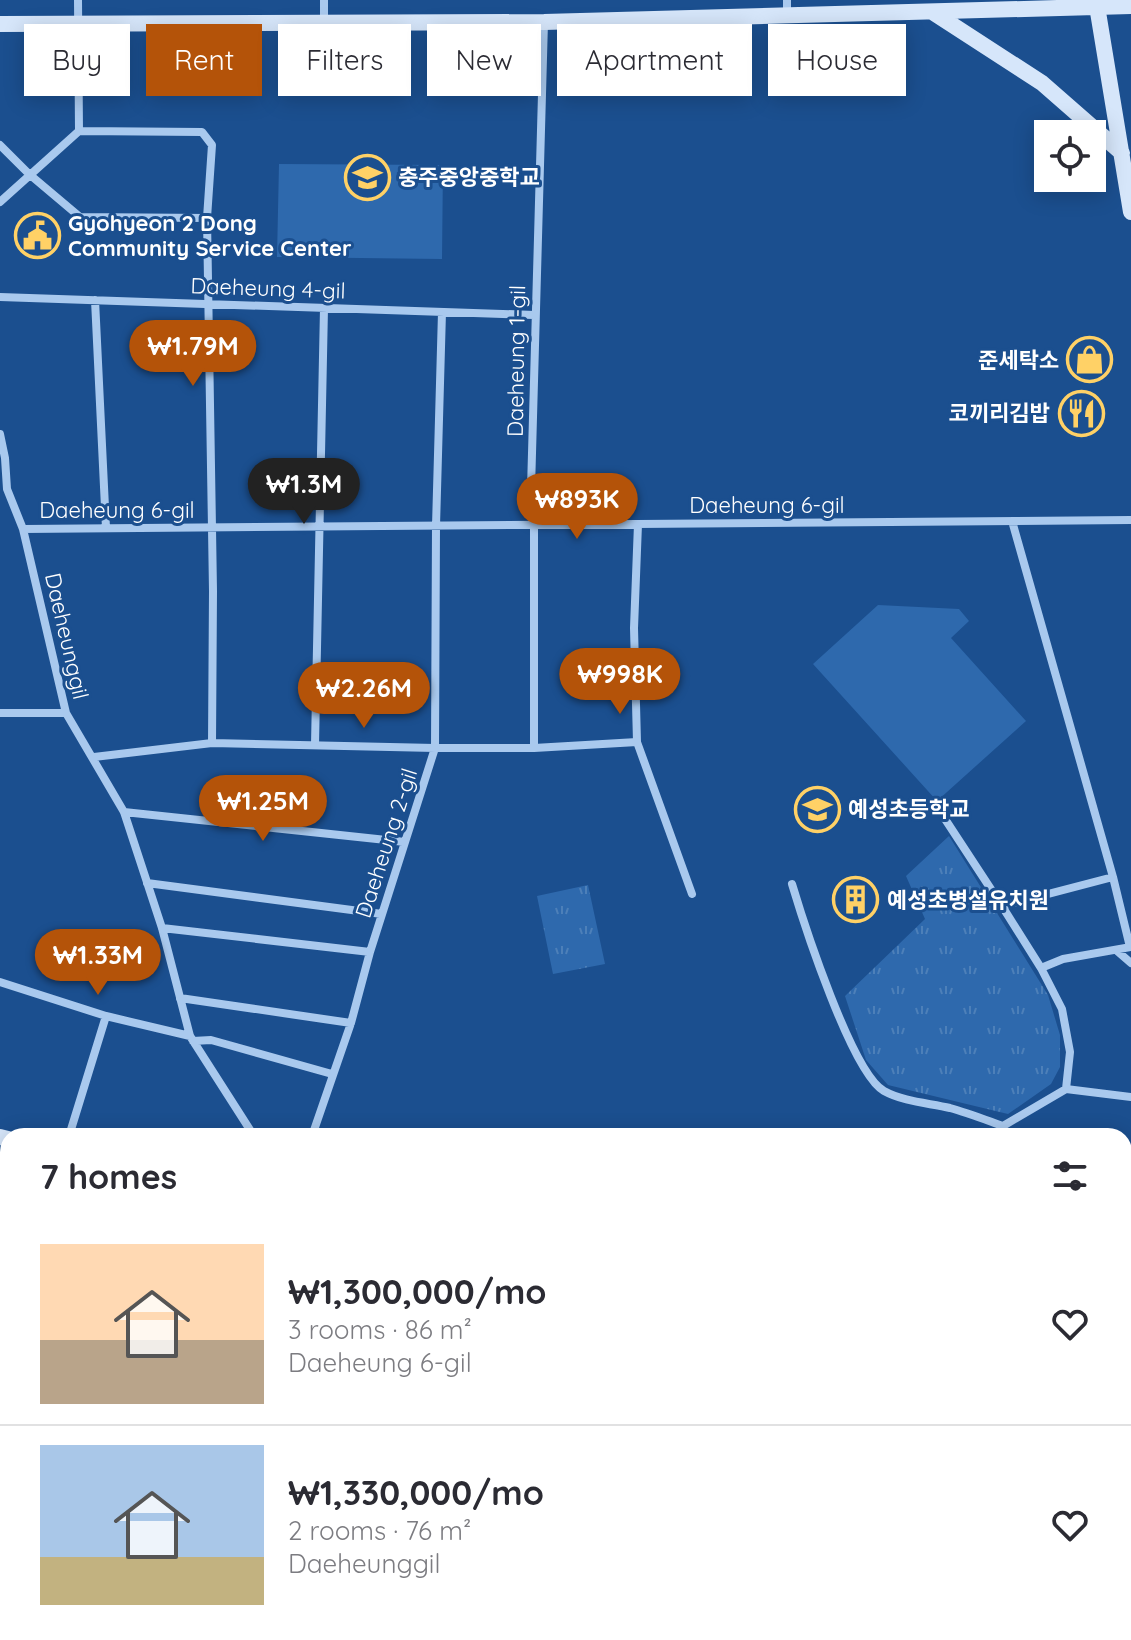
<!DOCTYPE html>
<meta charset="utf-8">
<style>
:root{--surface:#fff;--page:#f2f2f3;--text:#2b2b33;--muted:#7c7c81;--line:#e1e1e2;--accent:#b45309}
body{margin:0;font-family:Quicksand,"Noto Sans KR",sans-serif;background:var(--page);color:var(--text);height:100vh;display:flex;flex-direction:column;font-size:30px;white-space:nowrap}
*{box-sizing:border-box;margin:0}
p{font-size:26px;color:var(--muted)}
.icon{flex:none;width:44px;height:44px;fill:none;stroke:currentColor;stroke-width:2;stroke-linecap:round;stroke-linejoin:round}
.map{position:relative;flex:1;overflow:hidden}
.side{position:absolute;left:0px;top:1128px;width:1132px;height:512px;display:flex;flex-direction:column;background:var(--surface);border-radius:24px 24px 0 0;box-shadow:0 4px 20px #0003}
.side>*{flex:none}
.banner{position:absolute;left:24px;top:24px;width:1084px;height:72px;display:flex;gap:16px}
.controls{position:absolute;left:1034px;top:120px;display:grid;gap:16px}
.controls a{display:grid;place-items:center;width:72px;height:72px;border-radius:0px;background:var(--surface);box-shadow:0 4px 20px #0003;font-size:40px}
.price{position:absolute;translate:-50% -68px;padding:0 18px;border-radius:28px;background:var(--accent);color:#fff;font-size:26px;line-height:52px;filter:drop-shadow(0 2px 4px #0008)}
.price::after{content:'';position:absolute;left:50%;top:48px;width:24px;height:18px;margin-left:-12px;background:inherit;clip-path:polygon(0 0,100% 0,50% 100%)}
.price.active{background:#222;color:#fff}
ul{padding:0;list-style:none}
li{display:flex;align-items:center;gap:24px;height:200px;padding:0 40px}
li+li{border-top:2px solid var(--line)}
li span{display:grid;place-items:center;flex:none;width:224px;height:160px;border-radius:0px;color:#555}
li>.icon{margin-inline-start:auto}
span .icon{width:96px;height:96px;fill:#fffc;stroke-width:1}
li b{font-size:34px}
h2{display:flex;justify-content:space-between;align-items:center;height:96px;padding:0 40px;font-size:34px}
.chip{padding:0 28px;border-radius:0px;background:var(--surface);box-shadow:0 4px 20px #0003;font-size:28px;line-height:72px}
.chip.active{background:var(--accent);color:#fff}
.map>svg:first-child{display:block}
.park{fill:url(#park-tufts)}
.pitch{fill:#2e69ad}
.water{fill:url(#water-rules);stroke:#9cc4f0;stroke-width:2}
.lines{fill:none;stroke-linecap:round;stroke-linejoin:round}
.river{stroke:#3c6290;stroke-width:28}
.street{stroke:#a9c9ee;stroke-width:8}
.secondary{stroke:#d6e6fa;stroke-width:16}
.labels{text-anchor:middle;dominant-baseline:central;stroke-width:6;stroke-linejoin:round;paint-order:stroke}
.poi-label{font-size:22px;font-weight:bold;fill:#fff;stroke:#1b4f8f;text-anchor:start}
.street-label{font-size:22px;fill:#fff;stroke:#1b4f8f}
</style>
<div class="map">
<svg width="1131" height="1640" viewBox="0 0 1131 1640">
<defs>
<pattern id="park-tufts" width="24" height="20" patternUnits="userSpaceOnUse" patternTransform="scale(2)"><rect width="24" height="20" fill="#2e69ad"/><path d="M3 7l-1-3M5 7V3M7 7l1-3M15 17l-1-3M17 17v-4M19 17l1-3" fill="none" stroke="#4d80b9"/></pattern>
<pattern id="water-rules" width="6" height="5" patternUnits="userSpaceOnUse" patternTransform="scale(2)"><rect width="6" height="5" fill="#3c6290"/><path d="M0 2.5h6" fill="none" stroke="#597aa1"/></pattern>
</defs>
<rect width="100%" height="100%" fill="#1b4f8f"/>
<!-- park -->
<path class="park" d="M949 836 1048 995 1060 1035V1067L1051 1084 1008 1114 888 1085 866 1060 845 996 925 919 906 876Z
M588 885 605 964 553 974 537 896Z"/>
<!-- pitch -->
<path class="pitch" d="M279 164 443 165 442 259 277 257Z
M878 605 959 609 969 621 951 638 1026 721 937 801 813 664Z
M1124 1543 1131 1544V1640H1013L1014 1632H1124Z"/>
<!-- water -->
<path class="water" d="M29 1632H97L220 1640H117Z"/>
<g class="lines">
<!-- river -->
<path class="river" d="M0 1619 8 1620"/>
<!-- street -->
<path class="street" d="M78 0 79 131
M324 0V22
M787 15V0
M79 131 202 132 212 145 207 218 213 591 212 743
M0 145 29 174 80 217 207 218
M0 202 79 131
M0 297 534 315
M95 300 106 528
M0 434 5 458 7 489 23 529 66 713 124 812 162 928 190 1036 254 1136
M1012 521 1113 877 1130 947
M638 524 634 628 637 742 692 894
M23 529 1131 520
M0 713H66
M315 745 324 308
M534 748V525L531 489 544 22
M94 757 212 743 435 748H534L637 742
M124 812 405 842
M945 819 1002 906 1041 968 1062 1009 1070 1052 1066 1089
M147 883 382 914
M792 884C804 924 852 1073 884 1091 904 1102 929 1103 950 1108 968 1113 986 1120 1003 1126L1005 1136
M1002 906 1113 877
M162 928 370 952
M1116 950 1131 963
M1041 968 1063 959 1131 947
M0 982 106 1016 190 1036
M180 998 351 1023
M193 1041 211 1040 332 1074
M1003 1126 1066 1089 1131 1097
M69 1136 106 1016
M312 1136 351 1023 370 952 435 748 436 526 442 312
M0 1272 8 1275
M0 1357 8 1328
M0 1393 8 1396
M734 1632 757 1640
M368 1640 371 1632
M639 1640 641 1632
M951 1640 952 1632"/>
<!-- secondary -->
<path class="secondary" d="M1096 0 1131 212
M934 13 1042 83 1122 153
M0 24 544 22 1131 6
M0 1137 8 1139
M1124 1262 1131 1260
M0 1593 8 1595
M312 1632 353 1640"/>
</g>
<!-- icons -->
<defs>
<symbol id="school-ring" viewBox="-11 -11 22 22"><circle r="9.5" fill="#1b4f8f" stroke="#ffd166" stroke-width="1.5"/><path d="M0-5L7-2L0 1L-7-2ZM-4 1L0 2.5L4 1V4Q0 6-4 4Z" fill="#ffd166"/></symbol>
<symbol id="civic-ring" viewBox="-11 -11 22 22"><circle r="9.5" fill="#1b4f8f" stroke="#ffd166" stroke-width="1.5"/><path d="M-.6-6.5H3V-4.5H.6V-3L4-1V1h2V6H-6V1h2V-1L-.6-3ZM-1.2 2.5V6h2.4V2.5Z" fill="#ffd166"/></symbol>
<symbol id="shop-ring" viewBox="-11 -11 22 22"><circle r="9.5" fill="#1b4f8f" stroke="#ffd166" stroke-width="1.5"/><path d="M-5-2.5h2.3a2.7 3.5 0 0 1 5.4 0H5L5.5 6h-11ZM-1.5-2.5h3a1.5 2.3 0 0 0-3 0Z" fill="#ffd166"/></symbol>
<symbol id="restaurant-ring" viewBox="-11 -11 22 22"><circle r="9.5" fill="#1b4f8f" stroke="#ffd166" stroke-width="1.5"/><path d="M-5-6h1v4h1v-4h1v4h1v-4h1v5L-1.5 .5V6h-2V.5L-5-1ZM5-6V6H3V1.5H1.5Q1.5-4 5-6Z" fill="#ffd166"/></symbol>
<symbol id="building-ring" viewBox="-11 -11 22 22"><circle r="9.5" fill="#1b4f8f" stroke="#ffd166" stroke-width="1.5"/><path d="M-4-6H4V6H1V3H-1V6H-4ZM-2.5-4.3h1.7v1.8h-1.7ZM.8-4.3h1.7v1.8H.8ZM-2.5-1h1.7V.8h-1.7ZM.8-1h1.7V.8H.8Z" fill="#ffd166"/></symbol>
</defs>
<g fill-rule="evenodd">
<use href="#school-ring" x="342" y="152" width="51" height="51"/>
<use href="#civic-ring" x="12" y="210" width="51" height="51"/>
<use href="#shop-ring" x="1064" y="334" width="51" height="51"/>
<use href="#restaurant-ring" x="1056" y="388" width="51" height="51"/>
<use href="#school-ring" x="792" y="784" width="51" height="51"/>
<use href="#building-ring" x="830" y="874" width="51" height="51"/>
</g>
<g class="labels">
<!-- poi labels -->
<g class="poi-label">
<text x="398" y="177">충주중앙중학교</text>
<text x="68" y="223">Gyohyeon 2 Dong<tspan x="68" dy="25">Community Service Center</tspan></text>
<text x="1059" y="360" text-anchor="end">준세탁소</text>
<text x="1050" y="413" text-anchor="end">코끼리김밥</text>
<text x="848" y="809">예성초등학교</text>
<text x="887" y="900">예성초병설유치원</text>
</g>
<!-- street labels -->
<g class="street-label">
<text transform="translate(268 288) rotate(2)">Daeheung 4-gil</text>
<text transform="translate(516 361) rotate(-89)">Daeheung 1-gil</text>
<text x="767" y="505">Daeheung 6-gil</text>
<text x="117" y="510">Daeheung 6-gil</text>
<text transform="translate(67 636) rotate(77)">Daeheunggil</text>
<text transform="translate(386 843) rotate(-72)">Daeheung 2-gil</text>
</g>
</g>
</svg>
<div class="controls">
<a><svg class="icon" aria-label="locate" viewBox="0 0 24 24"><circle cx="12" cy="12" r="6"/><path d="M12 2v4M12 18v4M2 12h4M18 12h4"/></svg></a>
</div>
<b class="price" style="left:193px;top:388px">₩1.79M</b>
<b class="price active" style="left:304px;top:526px">₩1.3M</b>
<b class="price" style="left:577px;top:541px">₩893K</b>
<b class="price" style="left:620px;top:716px">₩998K</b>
<b class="price" style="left:364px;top:730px">₩2.26M</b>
<b class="price" style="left:263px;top:843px">₩1.25M</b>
<b class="price" style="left:98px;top:997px">₩1.33M</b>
<div class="banner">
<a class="chip">Buy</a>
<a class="chip active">Rent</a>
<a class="chip">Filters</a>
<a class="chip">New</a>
<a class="chip">Apartment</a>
<a class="chip">House</a>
</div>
<section class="side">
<h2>7 homes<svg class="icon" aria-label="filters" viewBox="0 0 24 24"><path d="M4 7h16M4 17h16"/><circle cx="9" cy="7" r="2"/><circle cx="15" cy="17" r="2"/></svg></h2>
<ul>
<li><span style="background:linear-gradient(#ffd9b3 60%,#b9a48a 0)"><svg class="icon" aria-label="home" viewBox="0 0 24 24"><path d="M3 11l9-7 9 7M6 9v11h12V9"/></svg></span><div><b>₩1,300,000/mo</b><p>3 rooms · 86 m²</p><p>Daeheung 6-gil</p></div><svg class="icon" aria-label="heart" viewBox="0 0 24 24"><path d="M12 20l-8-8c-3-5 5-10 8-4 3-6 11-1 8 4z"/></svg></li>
<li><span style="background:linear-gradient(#a9c7e8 70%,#c2b280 0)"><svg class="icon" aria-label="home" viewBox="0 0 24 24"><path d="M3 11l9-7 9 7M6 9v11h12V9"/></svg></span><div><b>₩1,330,000/mo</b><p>2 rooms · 76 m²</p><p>Daeheunggil</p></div><svg class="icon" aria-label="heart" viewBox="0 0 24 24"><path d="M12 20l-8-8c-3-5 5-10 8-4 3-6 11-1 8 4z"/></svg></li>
</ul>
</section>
</div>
